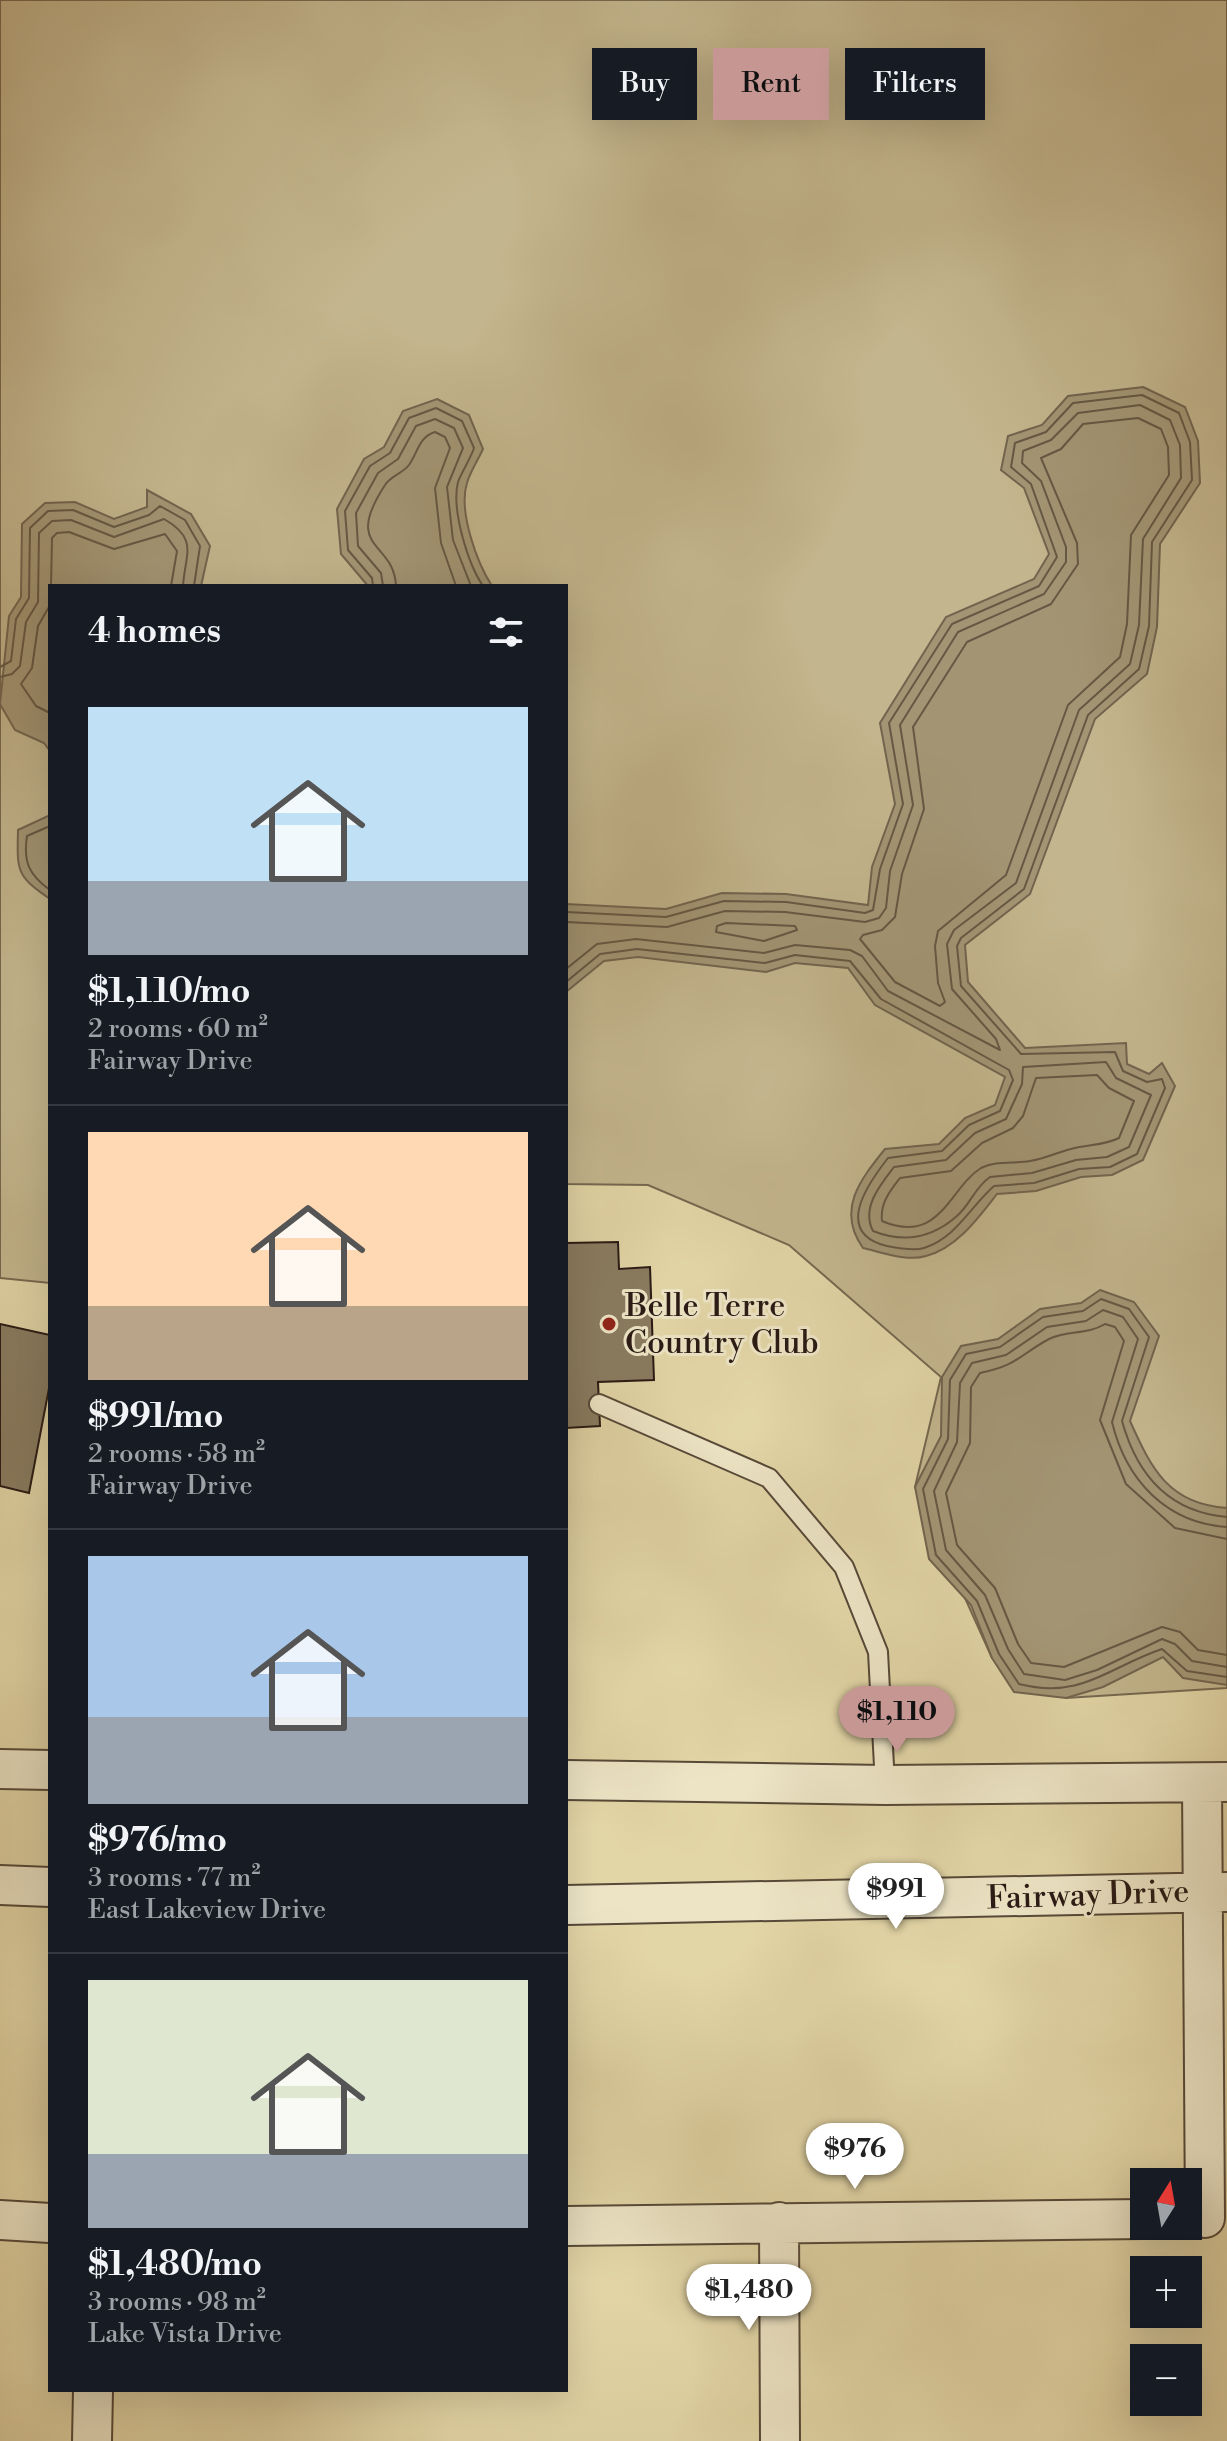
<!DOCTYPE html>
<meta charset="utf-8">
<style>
:root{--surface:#171b24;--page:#242831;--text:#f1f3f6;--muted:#9ea1a6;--line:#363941;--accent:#c59692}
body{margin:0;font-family:"Libre Bodoni",serif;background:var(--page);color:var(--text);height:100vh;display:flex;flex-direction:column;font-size:30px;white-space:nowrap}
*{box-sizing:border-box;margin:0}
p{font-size:26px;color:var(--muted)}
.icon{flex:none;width:44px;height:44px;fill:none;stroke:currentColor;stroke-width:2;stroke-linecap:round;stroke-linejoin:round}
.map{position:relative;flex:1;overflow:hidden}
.details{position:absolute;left:48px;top:584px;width:520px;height:1808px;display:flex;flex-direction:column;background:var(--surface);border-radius:0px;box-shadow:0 8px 32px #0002}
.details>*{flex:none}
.guide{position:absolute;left:592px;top:48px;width:514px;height:72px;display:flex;gap:16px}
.needle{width:52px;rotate:11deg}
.controls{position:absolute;left:1130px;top:2168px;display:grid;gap:16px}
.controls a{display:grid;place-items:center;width:72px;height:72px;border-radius:0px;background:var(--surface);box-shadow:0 8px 32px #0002;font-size:40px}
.price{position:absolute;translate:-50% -68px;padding:0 18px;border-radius:28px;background:#fff;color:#222;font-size:26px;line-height:52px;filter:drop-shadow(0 2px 4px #0008)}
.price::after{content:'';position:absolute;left:50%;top:48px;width:24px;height:18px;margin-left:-12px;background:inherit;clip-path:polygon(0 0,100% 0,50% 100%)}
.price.selected{background:var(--accent);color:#111}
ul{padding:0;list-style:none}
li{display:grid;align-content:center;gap:16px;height:424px;padding:0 40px}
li+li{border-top:2px solid var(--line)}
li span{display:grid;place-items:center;height:248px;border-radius:0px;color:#555}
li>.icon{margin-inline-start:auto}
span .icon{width:144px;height:144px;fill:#fffc;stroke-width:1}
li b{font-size:34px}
h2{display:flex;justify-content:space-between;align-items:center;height:96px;padding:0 40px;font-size:34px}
.tag{padding:0 28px;border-radius:0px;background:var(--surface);box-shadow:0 8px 32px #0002;font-size:28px;line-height:72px}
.tag.selected{background:var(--accent);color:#111}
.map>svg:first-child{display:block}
.green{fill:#c3b58d;stroke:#766850;stroke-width:2}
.water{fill:#a39574;stroke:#72644e;stroke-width:2}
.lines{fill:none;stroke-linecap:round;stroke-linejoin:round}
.shore{stroke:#665844;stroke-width:2}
.building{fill:#897b60;stroke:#291a14;stroke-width:2}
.service-casing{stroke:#574938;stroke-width:22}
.minor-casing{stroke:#574938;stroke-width:42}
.service{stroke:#ece4c5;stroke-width:18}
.minor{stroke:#ece4c5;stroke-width:38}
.poi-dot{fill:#8f2418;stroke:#ece4c5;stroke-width:3}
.labels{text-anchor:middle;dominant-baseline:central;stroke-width:6;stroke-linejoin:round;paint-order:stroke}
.poi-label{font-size:32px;fill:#291a14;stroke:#ece4c5;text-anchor:start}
.street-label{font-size:32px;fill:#291a14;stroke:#ece4c5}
</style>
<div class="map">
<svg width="1227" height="2441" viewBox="0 0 1227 2441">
<rect width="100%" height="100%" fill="#e2d5a6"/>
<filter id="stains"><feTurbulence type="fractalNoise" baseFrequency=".0025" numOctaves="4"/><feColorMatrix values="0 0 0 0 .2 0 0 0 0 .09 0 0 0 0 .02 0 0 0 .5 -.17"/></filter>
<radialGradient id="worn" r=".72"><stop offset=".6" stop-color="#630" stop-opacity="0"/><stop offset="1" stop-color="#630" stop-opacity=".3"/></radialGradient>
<!-- green -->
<path class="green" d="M0 0H1227V1688L1066 1698 992 1658 915 1487 941 1377 789 1245 648 1185 566 1184V586H50V1283L0 1278Z"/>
<!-- water -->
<path class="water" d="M1143 387 1185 407 1198 441 1200 483 1160 544 1157 627 1147 674 1095 719 1030 894 965 945 968 982 1025 1048 1126 1043 1127 1064 1149 1074 1162 1063 1175 1086 1143 1160 1112 1175 1081 1177 1036 1191 997 1194C979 1217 957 1248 926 1256 907 1262 881 1252 863 1248 836 1210 860 1180 885 1149L939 1144 965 1118 995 1105 1005 1077 875 1005 848 968 795 963 766 972 638 957 604 961 566 992V904L666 909 722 893 786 894 868 905 872 867 895 804 880 723 946 617 1034 579 1049 554 1024 488 1001 470 1008 436 1042 425 1068 396Z
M437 399 469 415 483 449C478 460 470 472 467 483 458 511 477 563 492 586H368L341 554 337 509 364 459 384 447 403 411Z
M147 490 191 514 210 546 201 586H50V751L44 743 15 730 0 704 9 616 21 597 22 524 45 503 75 502 114 519 147 507Z
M50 815V899C16 876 17 871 18 830Z
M1100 1290 1134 1302 1159 1336 1130 1421C1152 1470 1169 1504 1227 1508V1685L1183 1678 1163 1657 1103 1687 1066 1698 1014 1692 992 1658 971 1605 929 1559 915 1487 941 1436 942 1377 961 1346 998 1339 1040 1309 1081 1303Z"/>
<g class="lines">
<!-- shore -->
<path class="shore" d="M1138 418 1161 429 1168 447 1169 475 1131 535 1127 624 1120 657 1068 705 1006 875 938 931 935 946 938 983 945 1002 940 1006 895 982 860 939 863 935 882 930 895 917 902 874 924 809 913 727 967 642 1051 604 1078 564 1077 543 1041 458 1061 449 1083 424Z
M51 586 52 538 57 533 69 532 114 549 165 534 177 551 171 586
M373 586 372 578 348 550 345 511 370 466 390 453 409 418 436 408 462 421 474 448C470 460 462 471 458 482 451 509 468 564 483 586
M383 586 381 573 358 546 356 513 378 473 398 459 416 426 435 419 454 428 463 448 447 487 453 540 471 586
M396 586C394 540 342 551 385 485 390 476 402 474 409 465 418 452 419 437 435 432L445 437 450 448 435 488 441 543 456 586
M50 605 38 626 32 668 21 684 36 706 50 713
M0 667 11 661 16 619 29 598 30 528 48 511 73 510 114 527 149 515 160 506 185 520 200 546 194 586
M0 677 12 674 20 666 26 622 38 602 39 533 52 521 71 520 114 537 164 519C199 539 185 554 183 586
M50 826 27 836C23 862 29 875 50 890
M566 912 666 917 724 901 786 902 865 913 873 910 880 869 903 804 889 723 952 624 1039 586 1057 557 1031 484 1011 467 1015 443 1046 432 1073 403 1142 395 1179 413 1190 442 1192 480 1152 542 1149 626 1139 669 1088 715 1024 889 961 938 957 946 961 986 1021 1054 1115 1052 1123 1071 1147 1082 1162 1079 1165 1088 1137 1154 1110 1167 1079 1169 1034 1183 994 1186C970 1207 957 1237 924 1248 915 1251 897 1248 887 1246 834 1233 866 1186 888 1158L942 1151 969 1125 1000 1111 1013 1080 1009 1070 881 999 850 961 795 955 765 963 637 949 600 954 566 982
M566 922 667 927 725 911 785 912 865 922 879 918 886 908 890 871 913 805 900 725 958 632 1044 594 1066 562V547L1041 481 1022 463 1023 451 1051 440 1078 413 1140 405 1170 420 1180 445 1181 478 1143 539 1139 625 1130 664 1079 710 1016 883 954 930 947 944 952 989 996 1039 1000 1050 888 991 862 956 850 950 795 945 764 953 636 939 597 944 566 969
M726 923 795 926 797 930 764 941 716 932 717 926Z
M1106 1062 1116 1078 1151 1095 1129 1147 1107 1157 1076 1160 1032 1173 990 1177C975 1187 970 1205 957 1216 932 1238 903 1243 873 1231 861 1208 880 1185 894 1167L946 1160 975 1133 1006 1119 1022 1084 1023 1067Z
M1097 1075 1109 1088 1134 1101 1119 1138C1103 1146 1088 1144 1071 1149 1058 1152 1044 1159 1030 1161 1014 1164 996 1160 981 1168 949 1188 940 1246 882 1221 880 1203 890 1191 900 1178L951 1171 982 1143 1013 1128 1023 1116 1036 1078Z
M1227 1517C1169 1512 1137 1475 1122 1421L1149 1337 1129 1309 1101 1299 1083 1311 1043 1317 1000 1347 966 1354 950 1380 948 1439 923 1489 936 1555 977 1601 999 1654 1019 1684C1082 1700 1108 1667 1162 1649L1187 1671 1227 1677
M1227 1527C1166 1523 1126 1480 1112 1422L1138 1339 1123 1317 1103 1310 1086 1321 1047 1327 1006 1355 972 1363 960 1383 957 1442 934 1491 946 1550 985 1595 1008 1649 1024 1674 1065 1680 1097 1670 1162 1639 1175 1644 1192 1661 1227 1667
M1227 1539 1175 1528 1126 1484 1100 1420 1124 1341 1115 1327 1105 1324C1087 1335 1067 1330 1049 1339 1018 1356 1018 1365 980 1373L971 1387 970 1443 946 1493 957 1545 995 1588 1018 1644 1031 1663 1064 1667 1162 1627 1180 1632 1198 1650 1227 1655"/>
</g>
<!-- building -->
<path class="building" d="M618 1242 619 1269 650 1267 654 1380 598 1382 600 1426 566 1428V1243Z
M0 1324 50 1335V1383L29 1493 0 1486Z"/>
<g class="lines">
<defs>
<path id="service" d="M599 1404 769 1478 844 1567 878 1652 885 1785"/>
<path id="minor" d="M0 1769 50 1770
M566 1780 885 1785 1227 1782
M1202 1783 1205 2218
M0 1885 50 1887
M566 1905 1227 1892
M0 2220 50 2223
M779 2222 780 2441
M566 2226 1144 2219
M92 2441 93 2390"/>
</defs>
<!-- service casing -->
<use href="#service" class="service-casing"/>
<!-- minor casing -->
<use href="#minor" class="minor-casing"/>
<!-- service -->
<use href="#service" class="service"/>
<!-- minor -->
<use href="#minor" class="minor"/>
</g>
<!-- markers -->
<circle class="poi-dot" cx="609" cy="1324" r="8"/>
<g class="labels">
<!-- poi labels -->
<g class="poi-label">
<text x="625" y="1306">Belle Terre<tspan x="625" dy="37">Country Club</tspan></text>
</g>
<!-- street labels -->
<g class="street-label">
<text transform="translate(1088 1895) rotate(-2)">Fairway Drive</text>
</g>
</g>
<rect width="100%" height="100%" filter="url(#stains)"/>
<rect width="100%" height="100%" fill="url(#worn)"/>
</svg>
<div class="controls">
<a><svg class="needle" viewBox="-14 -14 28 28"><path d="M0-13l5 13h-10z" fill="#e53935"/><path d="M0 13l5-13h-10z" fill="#9ea1a6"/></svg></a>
<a>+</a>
<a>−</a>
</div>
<b class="price selected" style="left:897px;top:1754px">$1,110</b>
<b class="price" style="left:896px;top:1931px">$991</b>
<b class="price" style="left:855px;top:2191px">$976</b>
<b class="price" style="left:749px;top:2332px">$1,480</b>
<div class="guide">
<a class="tag">Buy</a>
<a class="tag selected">Rent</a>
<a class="tag">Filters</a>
</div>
<section class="details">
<h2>4 homes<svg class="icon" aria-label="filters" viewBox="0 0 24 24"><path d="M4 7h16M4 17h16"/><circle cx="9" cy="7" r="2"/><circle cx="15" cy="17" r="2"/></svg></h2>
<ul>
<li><span style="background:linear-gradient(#bfe0f5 70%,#9aa5b1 0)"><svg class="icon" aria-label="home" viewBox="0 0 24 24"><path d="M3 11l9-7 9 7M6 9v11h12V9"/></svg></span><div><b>$1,110/mo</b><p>2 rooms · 60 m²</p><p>Fairway Drive</p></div></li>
<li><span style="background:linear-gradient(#ffd9b3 70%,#b9a48a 0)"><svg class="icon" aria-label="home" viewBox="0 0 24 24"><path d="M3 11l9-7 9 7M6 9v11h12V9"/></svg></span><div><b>$991/mo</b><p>2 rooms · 58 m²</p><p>Fairway Drive</p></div></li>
<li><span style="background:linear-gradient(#a9c7e8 65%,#9aa5b1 0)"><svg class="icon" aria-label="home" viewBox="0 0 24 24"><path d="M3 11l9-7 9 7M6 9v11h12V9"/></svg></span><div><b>$976/mo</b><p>3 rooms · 77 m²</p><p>East Lakeview Drive</p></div></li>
<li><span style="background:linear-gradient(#dfe7d0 70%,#9aa5b1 0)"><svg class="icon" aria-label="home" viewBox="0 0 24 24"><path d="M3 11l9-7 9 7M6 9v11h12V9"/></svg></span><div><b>$1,480/mo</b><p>3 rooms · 98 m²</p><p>Lake Vista Drive</p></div></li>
</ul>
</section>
</div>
